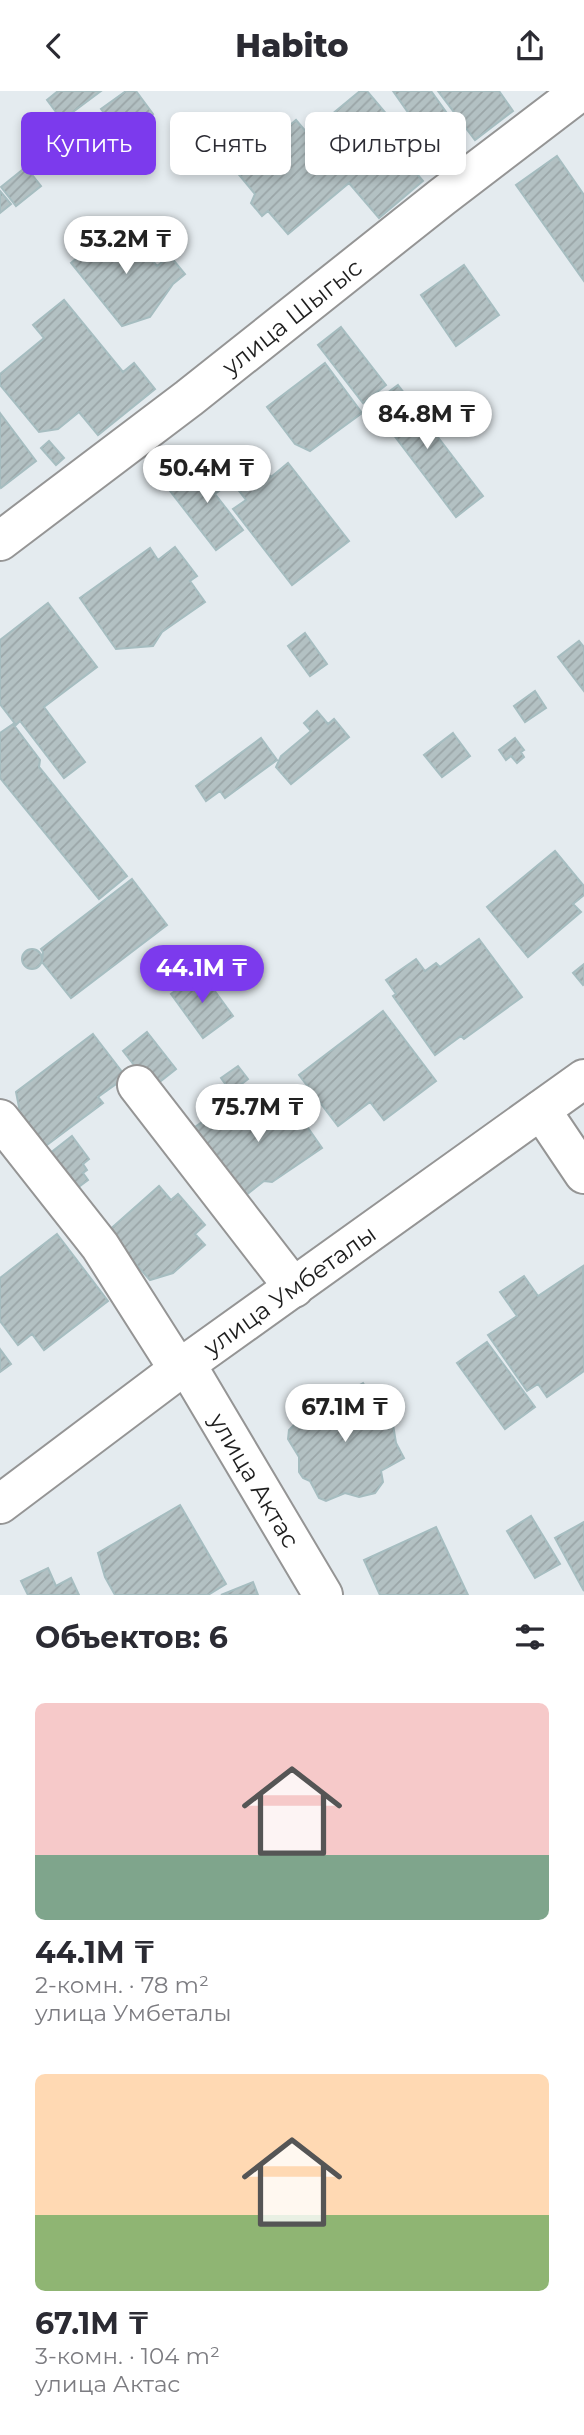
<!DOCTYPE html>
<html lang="ru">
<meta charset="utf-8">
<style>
:root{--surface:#fff;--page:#f7f7f7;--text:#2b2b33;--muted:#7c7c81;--accent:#7c3aed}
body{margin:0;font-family:Montserrat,sans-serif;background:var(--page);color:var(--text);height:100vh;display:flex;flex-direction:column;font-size:26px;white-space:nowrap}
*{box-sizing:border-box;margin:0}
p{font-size:23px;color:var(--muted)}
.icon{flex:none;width:38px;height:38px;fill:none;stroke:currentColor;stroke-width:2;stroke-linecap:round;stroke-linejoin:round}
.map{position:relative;height:1504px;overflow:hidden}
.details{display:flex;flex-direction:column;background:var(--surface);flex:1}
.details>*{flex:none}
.guide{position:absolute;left:21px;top:21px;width:542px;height:63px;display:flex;gap:14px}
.price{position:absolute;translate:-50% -60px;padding:0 16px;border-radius:24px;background:#fff;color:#222;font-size:23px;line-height:46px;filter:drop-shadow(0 2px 4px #0008)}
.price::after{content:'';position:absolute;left:50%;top:42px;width:21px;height:16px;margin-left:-10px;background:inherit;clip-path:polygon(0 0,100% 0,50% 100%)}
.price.on{background:var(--accent);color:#fff}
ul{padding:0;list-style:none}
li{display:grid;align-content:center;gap:14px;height:371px;padding:0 35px}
li span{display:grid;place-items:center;height:217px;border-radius:10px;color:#555}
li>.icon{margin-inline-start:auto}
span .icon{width:126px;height:126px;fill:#fffc;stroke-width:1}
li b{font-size:30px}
h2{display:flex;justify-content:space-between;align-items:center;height:84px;padding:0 35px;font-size:30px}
.pill{padding:0 24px;border-radius:10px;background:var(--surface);box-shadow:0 4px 10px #0003;font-size:24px;line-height:63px}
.pill.on{background:var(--accent);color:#fff}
header{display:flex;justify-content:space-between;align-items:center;height:91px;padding:0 35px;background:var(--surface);font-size:32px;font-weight:800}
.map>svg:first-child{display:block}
.building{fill:url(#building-hatch);stroke:#a6bdc0;stroke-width:2}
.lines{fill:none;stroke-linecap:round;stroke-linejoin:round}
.minor-casing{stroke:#959595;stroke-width:42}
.minor{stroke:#fff;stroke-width:38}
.labels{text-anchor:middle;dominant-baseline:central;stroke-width:7;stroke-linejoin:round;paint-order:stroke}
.street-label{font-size:24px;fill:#1e1e1e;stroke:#fff}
</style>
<header><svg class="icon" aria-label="back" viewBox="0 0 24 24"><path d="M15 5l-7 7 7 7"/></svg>Habito<svg class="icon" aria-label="share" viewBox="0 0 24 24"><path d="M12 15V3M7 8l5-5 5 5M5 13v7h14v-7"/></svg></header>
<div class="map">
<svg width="584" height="1504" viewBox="0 0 584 1504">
<defs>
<pattern id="building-hatch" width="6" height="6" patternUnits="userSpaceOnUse" patternTransform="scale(1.75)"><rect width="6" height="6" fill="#b3c1c3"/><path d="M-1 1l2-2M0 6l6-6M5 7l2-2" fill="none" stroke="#9aa5a7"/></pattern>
</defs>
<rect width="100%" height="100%" fill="#e4ebef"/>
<!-- building -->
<path class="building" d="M58 0H101L62 29 47 9Z
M126 0H136L153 23 122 46 101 18Z
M360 0H367L410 51 398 61 423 90 379 127 349 92 288 143 268 120 262 125 251 112 255 103 236 80 296 29 308 43Z
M393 0H431L454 32 428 50Z
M438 0H499L513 20 475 49Z
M557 65 584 104V190L516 94Z
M26 76 41 95 16 115 1 96Z
M0 100 11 113 0 122Z
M121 131 157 175 170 165 185 183 173 193 150 226 122 235 71 172Z
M464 174 499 224 456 255 421 204Z
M64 209 123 281 134 272 155 298 98 344 79 321 58 338 39 341 0 294V283L44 247 33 234Z
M341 236 386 294 363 312 318 254Z
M325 272 362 322 310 360 295 353 267 316Z
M398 294 483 405 456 426 371 314Z
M0 322 36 370 1 397 0 395Z
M49 350 64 367 56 374 41 357Z
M209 370 227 394 215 403 243 439 216 459 170 400Z
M259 371 271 386 288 372 349 450 292 494 233 418 246 409 233 392Z
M175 456 197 485 190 490 205 511 162 541 153 555 116 558 80 507 150 457 158 469Z
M48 512 97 576 44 616 85 671 64 687 20 630 16 634 0 613V549Z
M305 542 327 573 310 585 288 555Z
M579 550 584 556V600L558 566Z
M535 600 546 617 525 631 514 615Z
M317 620 328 633 334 628 349 646 291 693 276 676 281 665 311 640 304 632Z
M13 633 40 669 39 676 127 785 99 808 0 687V642Z
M453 642 470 665 442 686 424 664Z
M261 647 277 669 225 707 220 700 206 710 196 695Z
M515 647 524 659 521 661 524 666 517 672 511 665 506 669 499 659Z
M555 760 584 795V804L573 813 581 821 528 866 487 816Z
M132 788 167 834 71 907 42 871 43 861 41 858Z
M479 848 522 906 464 948 461 945 435 964 393 905 396 903 386 889 416 868 425 880 436 872 440 876Z
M22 868a10 10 0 1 1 20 0a10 10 0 1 1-20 0Z
M584 873V893L583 894 573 882Z
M201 881 233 925 203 947 171 903Z
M383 920 436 990 384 1029 370 1011 338 1035 299 984Z
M147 941 176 978 152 997 123 960Z
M93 943 126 986 98 1006 103 1012 47 1054 25 1047 16 1001Z
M238 975 248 988 231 1001 221 987Z
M283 1001 322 1057 272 1091 264 1090 241 1108 192 1038 218 1020 226 1030 235 1023 240 1031Z
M72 1045 89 1068 83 1073 87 1079 83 1082 88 1089 76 1098 45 1066Z
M159 1095 171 1109 178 1103 205 1134 195 1143 205 1154 173 1182 150 1189 107 1141Z
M57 1143 108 1210 44 1259 32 1243 18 1254 0 1230V1187Z
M583 1175 584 1280 547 1306 538 1293 527 1300 488 1244 517 1225 500 1201 524 1185 538 1205Z
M487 1251 535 1316 505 1338 457 1272Z
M0 1258 11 1273 0 1281Z
M363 1292 377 1316 392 1327 396 1352 404 1367 381 1380 383 1391 375 1402 359 1406 345 1402 326 1410 319 1407 310 1390 303 1387 299 1381V1366L288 1348 289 1339 302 1326 308 1312 320 1302 344 1303Z
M180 1414 226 1493 208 1504H115L105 1486 98 1462Z
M531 1425 560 1473 535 1487 507 1440Z
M584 1431V1500L555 1447Z
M436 1436 468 1504H380L364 1469Z
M48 1477 56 1495 71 1487 79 1504H28L21 1490Z
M253 1491 258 1504H221Z"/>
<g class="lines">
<defs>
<g id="minor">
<path id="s1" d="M0 450 189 307 442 106 581 0"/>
<path d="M137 994 294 1197"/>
<path d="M541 1019 584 1083"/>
<path d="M0 1028 100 1155 179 1279"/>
<path id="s2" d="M186 1273 323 1504"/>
<path id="s3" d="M0 1413 186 1273 584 988"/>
</g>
</defs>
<!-- minor casing -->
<use href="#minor" class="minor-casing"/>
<!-- minor -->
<use href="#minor" class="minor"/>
</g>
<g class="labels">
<!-- street labels -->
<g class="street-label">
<text stroke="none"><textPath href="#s1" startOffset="368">улица Шыгыс</textPath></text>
<text stroke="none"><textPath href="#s3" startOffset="360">улица Умбеталы</textPath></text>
<text stroke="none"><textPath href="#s2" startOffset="135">улица Актас</textPath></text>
</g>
</g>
</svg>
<b class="price" style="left:126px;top:185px">53.2M ₸</b>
<b class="price" style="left:427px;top:360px">84.8M ₸</b>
<b class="price" style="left:207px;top:414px">50.4M ₸</b>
<b class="price on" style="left:202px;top:914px">44.1M ₸</b>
<b class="price" style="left:258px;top:1053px">75.7M ₸</b>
<b class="price" style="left:345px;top:1353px">67.1M ₸</b>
<div class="guide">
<a class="pill on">Купить</a>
<a class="pill">Снять</a>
<a class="pill">Фильтры</a>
</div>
</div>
<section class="details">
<h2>Объектов: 6<svg class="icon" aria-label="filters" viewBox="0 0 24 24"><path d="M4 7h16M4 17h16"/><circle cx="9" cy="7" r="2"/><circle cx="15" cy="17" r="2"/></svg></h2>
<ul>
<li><span style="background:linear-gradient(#f6c9c9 70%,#7fa58c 0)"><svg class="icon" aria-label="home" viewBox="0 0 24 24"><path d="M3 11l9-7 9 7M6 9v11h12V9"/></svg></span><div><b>44.1M ₸</b><p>2-комн. · 78 m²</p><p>улица Умбеталы</p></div></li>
<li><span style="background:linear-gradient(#ffd9b3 65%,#8fb573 0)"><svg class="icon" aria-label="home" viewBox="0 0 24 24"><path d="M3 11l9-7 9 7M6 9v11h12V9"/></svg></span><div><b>67.1M ₸</b><p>3-комн. · 104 m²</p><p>улица Актас</p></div></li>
</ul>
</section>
